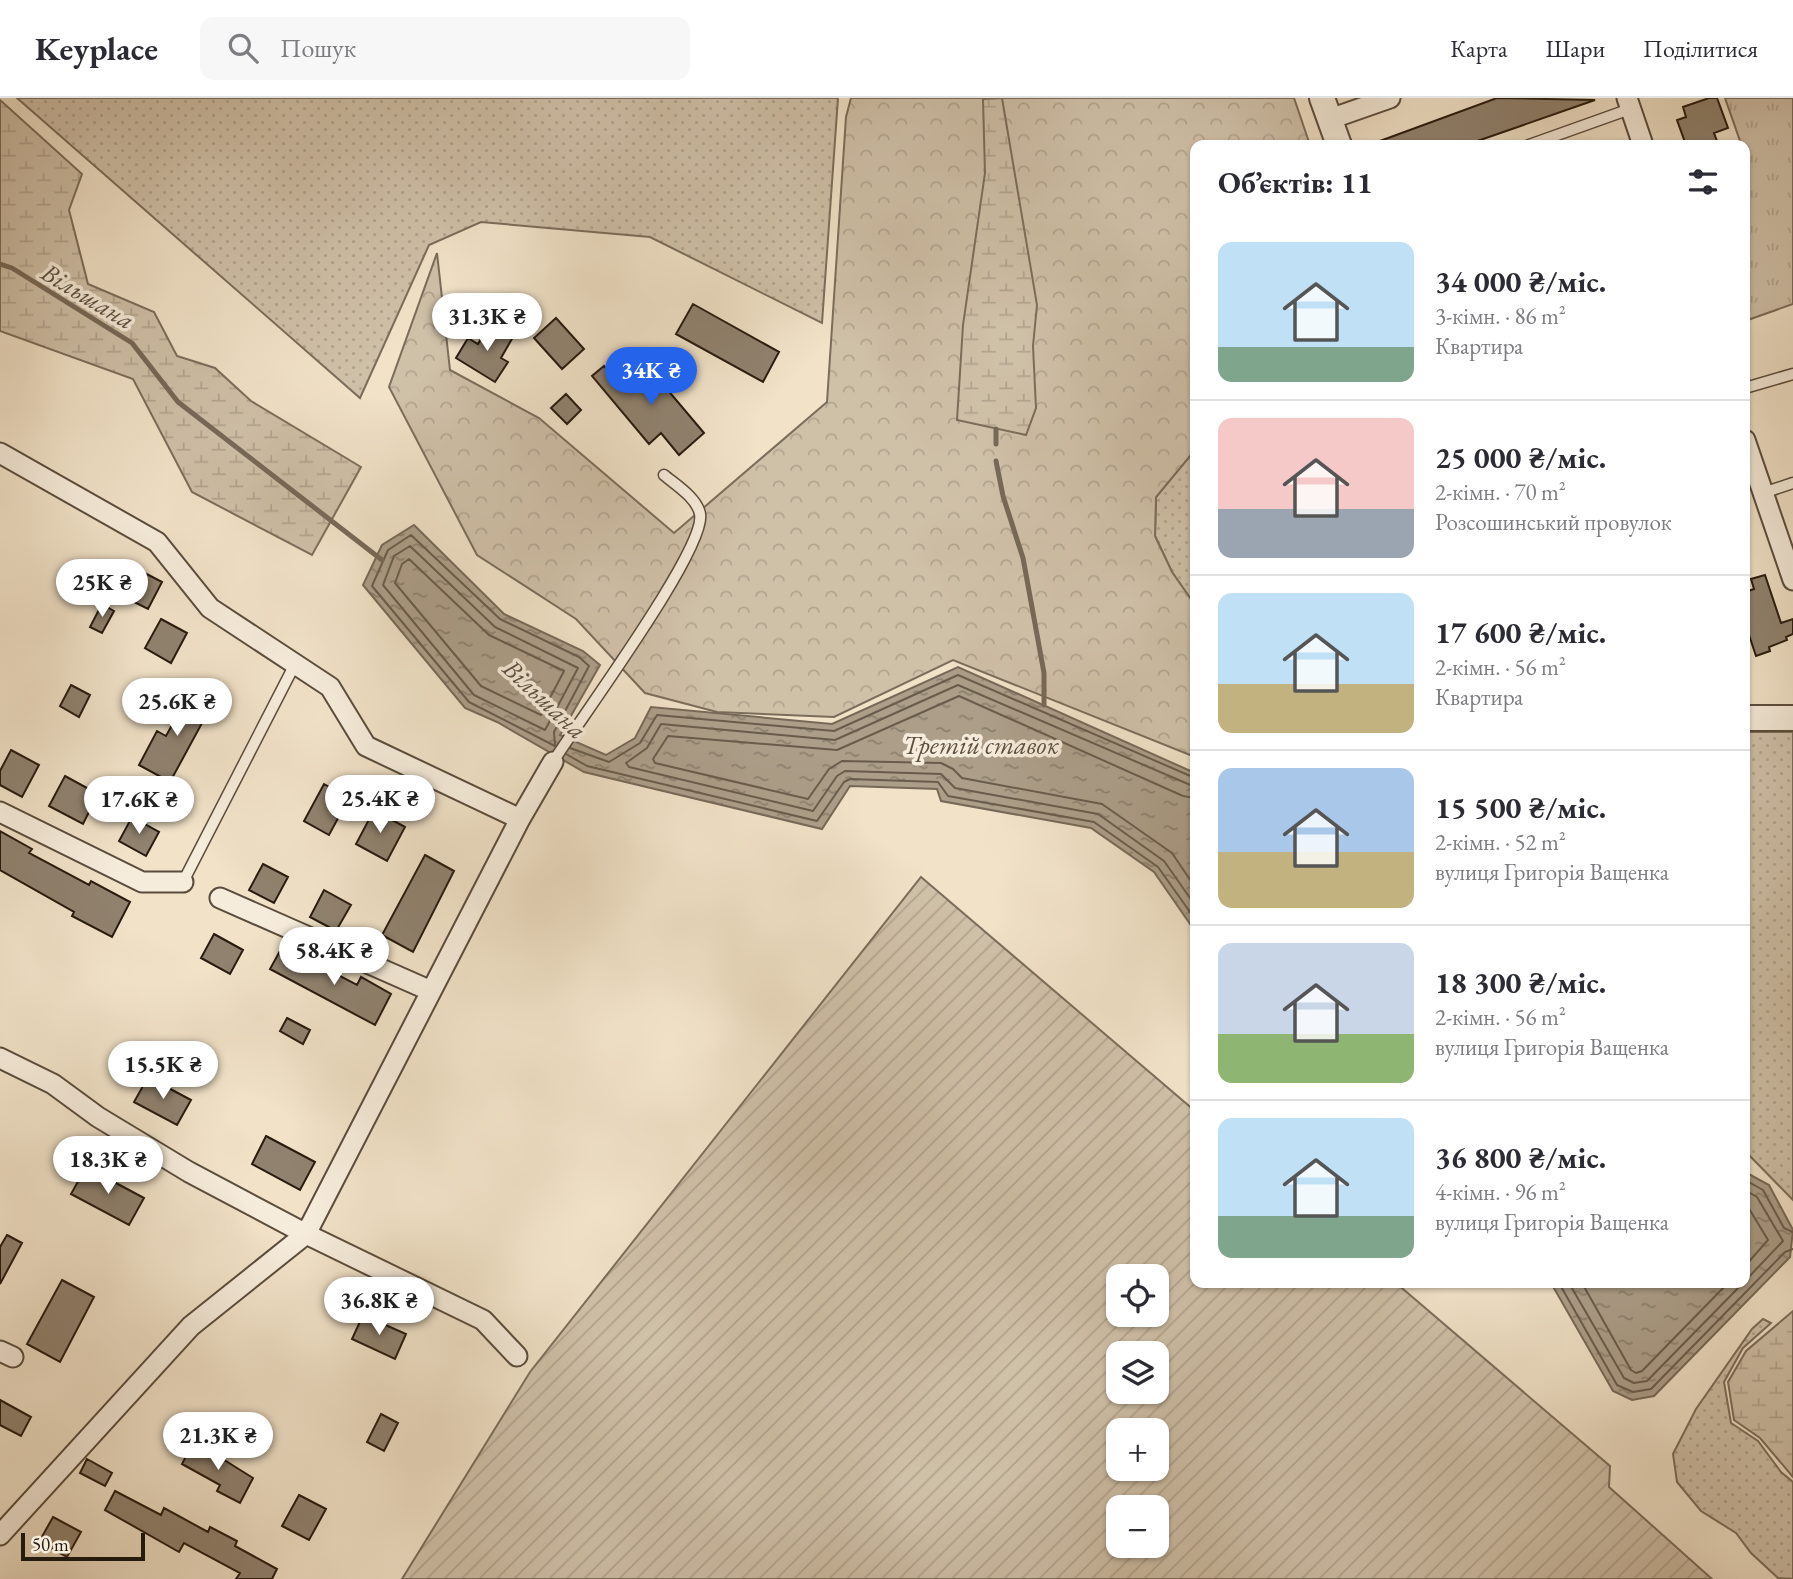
<!DOCTYPE html>
<html lang="uk">
<meta charset="utf-8">
<style>
:root{--surface:#fff;--page:#f7f7f7;--text:#2b2b33;--muted:#7c7c81;--line:#e1e1e2;--accent:#2563eb}
body{margin:0;font-family:"EB Garamond",serif;background:var(--page);color:var(--text);height:100vh;display:flex;flex-direction:column;font-size:26px;white-space:nowrap}
*{box-sizing:border-box;margin:0}
p{font-size:23px;color:var(--muted)}
.icon{flex:none;width:38px;height:38px;fill:none;stroke:currentColor;stroke-width:2;stroke-linecap:round;stroke-linejoin:round}
.map{position:relative;flex:1;overflow:hidden}
.drawer{position:absolute;left:1190px;top:42px;width:560px;height:1148px;display:flex;flex-direction:column;background:var(--surface);border-radius:14px;box-shadow:0 2px 5px #0004}
.drawer>*{flex:none}
.controls{position:absolute;left:1106px;top:1166px;display:grid;gap:14px}
.controls a{display:grid;place-items:center;width:63px;height:63px;border-radius:14px;background:var(--surface);box-shadow:0 2px 5px #0004;font-size:35px}
.scale{position:absolute;left:21px;bottom:18px;width:124px;box-sizing:border-box;padding-left:7px;border:4px solid #271a0e;border-top:0;font-size:19px;line-height:24px;white-space:nowrap;color:#271a0e;-webkit-text-stroke:5px #f6ecdb;paint-order:stroke}
.price{position:absolute;translate:-50% -60px;padding:0 16px;border-radius:24px;background:#fff;color:#222;font-size:23px;line-height:46px;filter:drop-shadow(0 2px 4px #0008)}
.price::after{content:'';position:absolute;left:50%;top:42px;width:21px;height:16px;margin-left:-10px;background:inherit;clip-path:polygon(0 0,100% 0,50% 100%)}
.price.current{background:var(--accent);color:#fff}
ul{padding:0;list-style:none}
li{display:flex;align-items:center;gap:21px;height:175px;padding:0 28px}
li+li{border-top:2px solid var(--line)}
li span{display:grid;place-items:center;flex:none;width:196px;height:140px;border-radius:14px;color:#555}
li>.icon{margin-inline-start:auto}
span .icon{width:84px;height:84px;fill:#fffc;stroke-width:1}
li b{font-size:30px}
h2{display:flex;justify-content:space-between;align-items:center;height:84px;padding:0 28px;font-size:30px}
header{display:flex;align-items:center;gap:42px;box-sizing:border-box;height:98px;padding:0 35px;background:var(--surface);border-bottom:2px solid var(--line)}
header strong{font-size:33px}
nav{display:flex;gap:38px;margin-inline-start:auto;font-size:24px}
.search{width:490px;height:63px;background:var(--page);display:flex;align-items:center;gap:18px;box-sizing:border-box;padding:0 24px;border-radius:14px;color:var(--muted);font-size:26px}
.map>svg:first-child{display:block}
.grass{fill:url(#grass-dots);stroke:#7b6d5b;stroke-width:2}
.forest{fill:url(#forest-crowns);stroke:#7b6d5b;stroke-width:2}
.wetland{fill:url(#wetland-marsh);stroke:#7b6d5b;stroke-width:2}
.park{fill:url(#park-tufts);stroke:#7b6d5b;stroke-width:2}
.garden{fill:url(#garden-furrows);stroke:#7b6d5b;stroke-width:2;fill-rule:evenodd}
.water{fill:url(#water-ripples);stroke:#776958;stroke-width:2}
.lines{fill:none;stroke-linecap:round;stroke-linejoin:round}
.shore{stroke:#6a5c4c;stroke-width:2}
.stream{stroke:#776958;stroke-width:5}
.building{fill:#90826f;stroke:#271a0e;stroke-width:2}
.service-casing{stroke:#5a4c3c;stroke-width:13}
.minor-casing{stroke:#5a4c3c;stroke-width:23}
.tertiary-casing{stroke:#5a4c3c;stroke-width:28}
.service{stroke:#f6ecdb;stroke-width:10}
.minor{stroke:#f6ecdb;stroke-width:19}
.tertiary{stroke:#f6ecdb;stroke-width:24}
.labels{text-anchor:middle;dominant-baseline:central;stroke-width:7;stroke-linejoin:round;paint-order:stroke}
.water-label{font-size:26px;font-style:italic;fill:#5c4f3f;stroke:#f6ecdb}
</style>
<header>
<strong>Keyplace</strong>
<div class="search"><svg class="icon" aria-label="search" viewBox="0 0 24 24"><circle cx="10" cy="10" r="6"/><path d="M15 15l6 6"/></svg>Пошук</div>
<nav><a>Карта</a><a>Шари</a><a>Поділитися</a></nav>
</header>
<div class="map">
<svg width="1793" height="1481" viewBox="0 0 1793 1481">
<defs>
<pattern id="grass-dots" width="8" height="8" patternUnits="userSpaceOnUse" patternTransform="scale(1.75)"><rect width="8" height="8" fill="#cfc0a8"/><path d="M2 2h.1M6 6h.1" fill="none" stroke="#b2a48f" stroke-width="1.8" stroke-linecap="round"/></pattern>
<pattern id="forest-crowns" width="20" height="18" patternUnits="userSpaceOnUse" patternTransform="scale(1.75)"><rect width="20" height="18" fill="#cfc0a8"/><path d="M2 6a3 3 0 1 1 6 0M12 15a3 3 0 1 1 6 0" fill="none" stroke="#b2a48f"/></pattern>
<pattern id="wetland-marsh" width="20" height="14" patternUnits="userSpaceOnUse" patternTransform="scale(1.75)"><rect width="20" height="14" fill="#cfc0a8"/><path d="M1 5h8M5 5V1M11 12h8M15 12V8" fill="none" stroke="#b2a48f"/></pattern>
<pattern id="park-tufts" width="24" height="20" patternUnits="userSpaceOnUse" patternTransform="scale(1.75)"><rect width="24" height="20" fill="#cfc0a8"/><path d="M3 7l-1-3M5 7V3M7 7l1-3M15 17l-1-3M17 17v-4M19 17l1-3" fill="none" stroke="#b2a48f"/></pattern>
<pattern id="garden-furrows" width="10" height="10" patternUnits="userSpaceOnUse" patternTransform="scale(1.75)"><rect width="10" height="10" fill="#cfc0a8"/><path d="M-1 1l2-2M0 10L10 0M9 11l2-2" fill="none" stroke="#b2a48f"/></pattern>
<pattern id="water-ripples" width="26" height="14" patternUnits="userSpaceOnUse" patternTransform="scale(1.75)"><rect width="26" height="14" fill="#ac9e89"/><path d="M2 4q2-2 4 0t4 0M15 11q2-2 4 0t4 0" fill="none" stroke="#8c806e"/></pattern>
</defs>
<rect width="100%" height="100%" fill="#f1e2c8"/>
<filter id="stains"><feTurbulence type="fractalNoise" baseFrequency=".00286" numOctaves="4"/><feColorMatrix values="0 0 0 0 .2 0 0 0 0 .09 0 0 0 0 .02 0 0 0 .5 -.17"/></filter>
<radialGradient id="worn" r=".72"><stop offset=".6" stop-color="#630" stop-opacity="0"/><stop offset="1" stop-color="#630" stop-opacity=".3"/></radialGradient>
<!-- grass -->
<path class="grass" d="M17 0H838L822 225 650 139 481 124 429 147 360 300Z
M1195 352V507L1172 474 1155 438 1156 399Z
M1745 634H1793V1102L1745 1053Z
M1763 1221 1771 1225 1743 1250 1724 1284 1731 1325 1758 1343 1781 1374 1793 1384V1481L1778 1480 1751 1455 1736 1435 1701 1413 1677 1384 1673 1356 1696 1311 1752 1231Z"/>
<!-- forest -->
<path class="forest" d="M851 0H1294L1310 47H1195V352L1156 399 1155 438 1172 474 1195 507V659L953 562 834 619 717 614 645 595 576 521 477 457 389 289 437 155 450 272 539 320 674 435 827 304 846 19Z"/>
<!-- wetland -->
<path class="wetland" d="M1002 0 1037 207 1033 248 1036 310 1026 337 957 322 963 227 985 75 983 1Z
M0 2 82 76 69 112 88 186 154 214 177 258 215 270 251 303 361 369 312 457 192 394 133 281 0 233Z
M1793 1213V1379L1760 1340 1734 1322 1728 1284 1746 1253Z"/>
<!-- park -->
<path class="park" d="M1725 0H1793V206L1745 223V47H1729L1740 43Z"/>
<!-- garden -->
<path class="garden" d="M921 779 1195 1013V1185H1396L1610 1368 1609 1389 1712 1481H402L530 1274ZM1118 1178H1157V1216H1118ZM1118 1255H1157V1293H1118ZM1118 1332H1157V1370H1118ZM1118 1409H1157V1447H1118Z"/>
<!-- water -->
<path class="water" d="M414 427 504 516 583 553 600 567 560 637 606 657 635 640 651 609 832 626 958 569 1195 675V833L1154 774 1091 730 941 703 937 691 850 688 822 731 584 674 497 624 465 610 363 487 382 447Z
M1745 1074 1769 1087 1793 1132 1790 1159 1654 1298 1632 1302 1613 1293 1551 1185H1745Z"/>
<g class="lines">
<!-- shore -->
<path class="shore" d="M411 437 500 521 579 559 589 568 554 634 555 648 469 604 372 488 388 452Z
M410 448 495 529 578 570 545 632 474 597 383 487 394 458Z
M409 461 489 537 564 573 541 617 481 588 395 485 402 466Z
M570 650 609 664 640 645 657 617 834 633 958 577 1195 680
M566 656 587 668 817 723 844 684 850 681 938 684 948 698 1094 724 1158 769 1195 821
M1195 689 958 587 835 642 661 626 647 650 626 665 629 669 813 713 837 678 845 673 941 676 955 690 1098 716 1164 763 1195 807
M1195 700 1183 698 959 598 837 652 668 638 653 661 655 665 808 701 829 671 842 663 941 665 953 671 962 680 1102 706 1172 755 1195 789
M1745 1082 1763 1092 1784 1130 1793 1134
M1745 1092 1757 1099 1783 1143 1745 1183
M1745 1104 1768 1142 1745 1168
M1559 1185 1617 1287 1633 1294 1651 1291 1785 1154 1793 1151
M1569 1185 1624 1280 1634 1285 1647 1283 1743 1185
M1582 1185 1631 1272 1636 1275 1642 1273 1728 1185"/>
<!-- stream -->
<path class="stream" d="M0 166 12 170 132 245 178 304 382 462
M996 346V331
M996 363 1003 398 1023 460 1044 575V607"/>
</g>
<!-- building -->
<path class="building" d="M1497 0 1595 2 1466 47H1369Z
M1709 0H1717L1728 30 1714 35 1717 43 1706 47H1686L1677 22 1686 19 1683 9Z
M693 206 779 254 763 284 676 236Z
M556 220 584 251 562 271 534 240Z
M490 225 513 239 501 260 508 264 495 284 456 260 468 240 478 246Z
M644 264 704 335 679 357 661 335 649 346 592 278 604 268 618 285Z
M566 296 581 312 567 326 551 310Z
M139 472 162 484 148 511 124 499Z
M1765 477 1781 525 1793 521V536L1786 539 1787 542 1769 549 1770 553 1756 558 1748 534 1745 535V494L1754 491 1751 481Z
M102 506 114 513 102 535 90 529Z
M161 521 187 535 171 565 145 550Z
M71 587 90 597 79 619 60 608Z
M192 591 214 603 170 684 139 667 157 633 166 638Z
M11 652 39 667 22 699 0 687V673Z
M65 678 98 696 83 726 49 708Z
M324 686 349 700 329 737 304 723Z
M374 712 405 729 387 763 356 746Z
M132 719 159 734 146 758 119 743Z
M0 733 32 751 29 755 89 787 91 783 130 804 112 839 72 818 74 814 0 772Z
M425 757 454 773 413 854 382 837Z
M263 766 288 779 274 805 249 792Z
M324 792 351 807 336 833 310 819Z
M214 836 243 852 230 876 201 860Z
M281 851 323 874 325 870 357 887 361 879 391 896 375 927 270 871Z
M287 920 310 932 303 946 280 933Z
M148 979 191 1002 177 1027 134 1004Z
M266 1038 315 1064 300 1092 252 1066Z
M86 1069 144 1100 129 1127 71 1096Z
M7 1137 22 1145 0 1186V1149Z
M62 1182 94 1199 60 1264 27 1246Z
M363 1217 406 1236 395 1261 352 1241Z
M0 1302 31 1319 21 1338 0 1327Z
M381 1316 398 1325 384 1353 367 1344Z
M194 1343 253 1380 240 1405 217 1393 220 1387 182 1366Z
M87 1361 112 1375 105 1388 80 1375Z
M115 1393 161 1417 164 1410 208 1434 210 1429 237 1443 235 1448 277 1471 272 1481H236L240 1475 184 1445 179 1454 105 1412Z
M299 1397 326 1411 309 1442 282 1428Z
M53 1419 81 1434 67 1459 39 1444Z"/>
<g class="lines">
<defs>
<path id="service" d="M1529 47 1630 11
M1745 290 1793 276
M1763 395 1793 385
M553 664C577 625 707 450 700 416 697 400 676 387 664 377
M183 784 295 566"/>
<path id="minor" d="M1627 0 1643 47
M1330 21 1390 0
M1745 342 1793 482
M0 355 157 444 210 510 330 589 366 648 520 721
M0 714 142 784H183
M220 800 431 893
M0 960 53 986 98 1019 189 1074 306 1136 483 1222 517 1258
M0 1253 13 1259
M0 1437 191 1228 306 1136 520 721 553 664"/>
<path id="tertiary" d="M1322 0 1339 47
M1745 620H1793"/>
</defs>
<!-- service casing -->
<use href="#service" class="service-casing"/>
<!-- minor casing -->
<use href="#minor" class="minor-casing"/>
<!-- tertiary casing -->
<use href="#tertiary" class="tertiary-casing"/>
<!-- service -->
<use href="#service" class="service"/>
<!-- minor -->
<use href="#minor" class="minor"/>
<!-- tertiary -->
<use href="#tertiary" class="tertiary"/>
</g>
<g class="labels">
<!-- water labels -->
<g class="water-label">
<text transform="translate(88 198) rotate(31)">Вільшана</text>
<text transform="translate(545 601) rotate(43)">Вільшана</text>
<text x="981" y="647">Третій ставок</text>
</g>
</g>
<rect width="100%" height="100%" filter="url(#stains)"/>
<rect width="100%" height="100%" fill="url(#worn)"/>
</svg>
<div class="controls">
<a><svg class="icon" aria-label="locate" viewBox="0 0 24 24"><circle cx="12" cy="12" r="6"/><path d="M12 2v4M12 18v4M2 12h4M18 12h4"/></svg></a>
<a><svg class="icon" aria-label="layers" viewBox="0 0 24 24"><path d="M12 4l9 5-9 5-9-5zM3 14l9 5 9-5"/></svg></a>
<a>+</a>
<a>−</a>
</div>
<div class="scale">50 m</div>
<b class="price" style="left:487px;top:255px">31.3K ₴</b>
<b class="price current" style="left:651px;top:309px">34K ₴</b>
<b class="price" style="left:102px;top:521px">25K ₴</b>
<b class="price" style="left:177px;top:640px">25.6K ₴</b>
<b class="price" style="left:380px;top:737px">25.4K ₴</b>
<b class="price" style="left:139px;top:738px">17.6K ₴</b>
<b class="price" style="left:334px;top:889px">58.4K ₴</b>
<b class="price" style="left:163px;top:1003px">15.5K ₴</b>
<b class="price" style="left:108px;top:1098px">18.3K ₴</b>
<b class="price" style="left:379px;top:1239px">36.8K ₴</b>
<b class="price" style="left:218px;top:1374px">21.3K ₴</b>
<section class="drawer">
<h2>Об’єктів: 11<svg class="icon" aria-label="filters" viewBox="0 0 24 24"><path d="M4 7h16M4 17h16"/><circle cx="9" cy="7" r="2"/><circle cx="15" cy="17" r="2"/></svg></h2>
<ul>
<li><span style="background:linear-gradient(#bfe0f5 75%,#7fa58c 0)"><svg class="icon" aria-label="home" viewBox="0 0 24 24"><path d="M3 11l9-7 9 7M6 9v11h12V9"/></svg></span><div><b>34 000 ₴/міс.</b><p>3-кімн. · 86 m²</p><p>Квартира</p></div></li>
<li><span style="background:linear-gradient(#f6c9c9 65%,#9aa5b1 0)"><svg class="icon" aria-label="home" viewBox="0 0 24 24"><path d="M3 11l9-7 9 7M6 9v11h12V9"/></svg></span><div><b>25 000 ₴/міс.</b><p>2-кімн. · 70 m²</p><p>Розсошинський провулок</p></div></li>
<li><span style="background:linear-gradient(#bfe0f5 65%,#c2b280 0)"><svg class="icon" aria-label="home" viewBox="0 0 24 24"><path d="M3 11l9-7 9 7M6 9v11h12V9"/></svg></span><div><b>17 600 ₴/міс.</b><p>2-кімн. · 56 m²</p><p>Квартира</p></div></li>
<li><span style="background:linear-gradient(#a9c7e8 60%,#c2b280 0)"><svg class="icon" aria-label="home" viewBox="0 0 24 24"><path d="M3 11l9-7 9 7M6 9v11h12V9"/></svg></span><div><b>15 500 ₴/міс.</b><p>2-кімн. · 52 m²</p><p>вулиця Григорія Ващенка</p></div></li>
<li><span style="background:linear-gradient(#c9d6e8 65%,#8fb573 0)"><svg class="icon" aria-label="home" viewBox="0 0 24 24"><path d="M3 11l9-7 9 7M6 9v11h12V9"/></svg></span><div><b>18 300 ₴/міс.</b><p>2-кімн. · 56 m²</p><p>вулиця Григорія Ващенка</p></div></li>
<li><span style="background:linear-gradient(#bfe0f5 70%,#7fa58c 0)"><svg class="icon" aria-label="home" viewBox="0 0 24 24"><path d="M3 11l9-7 9 7M6 9v11h12V9"/></svg></span><div><b>36 800 ₴/міс.</b><p>4-кімн. · 96 m²</p><p>вулиця Григорія Ващенка</p></div></li>
</ul>
</section>
</div>
